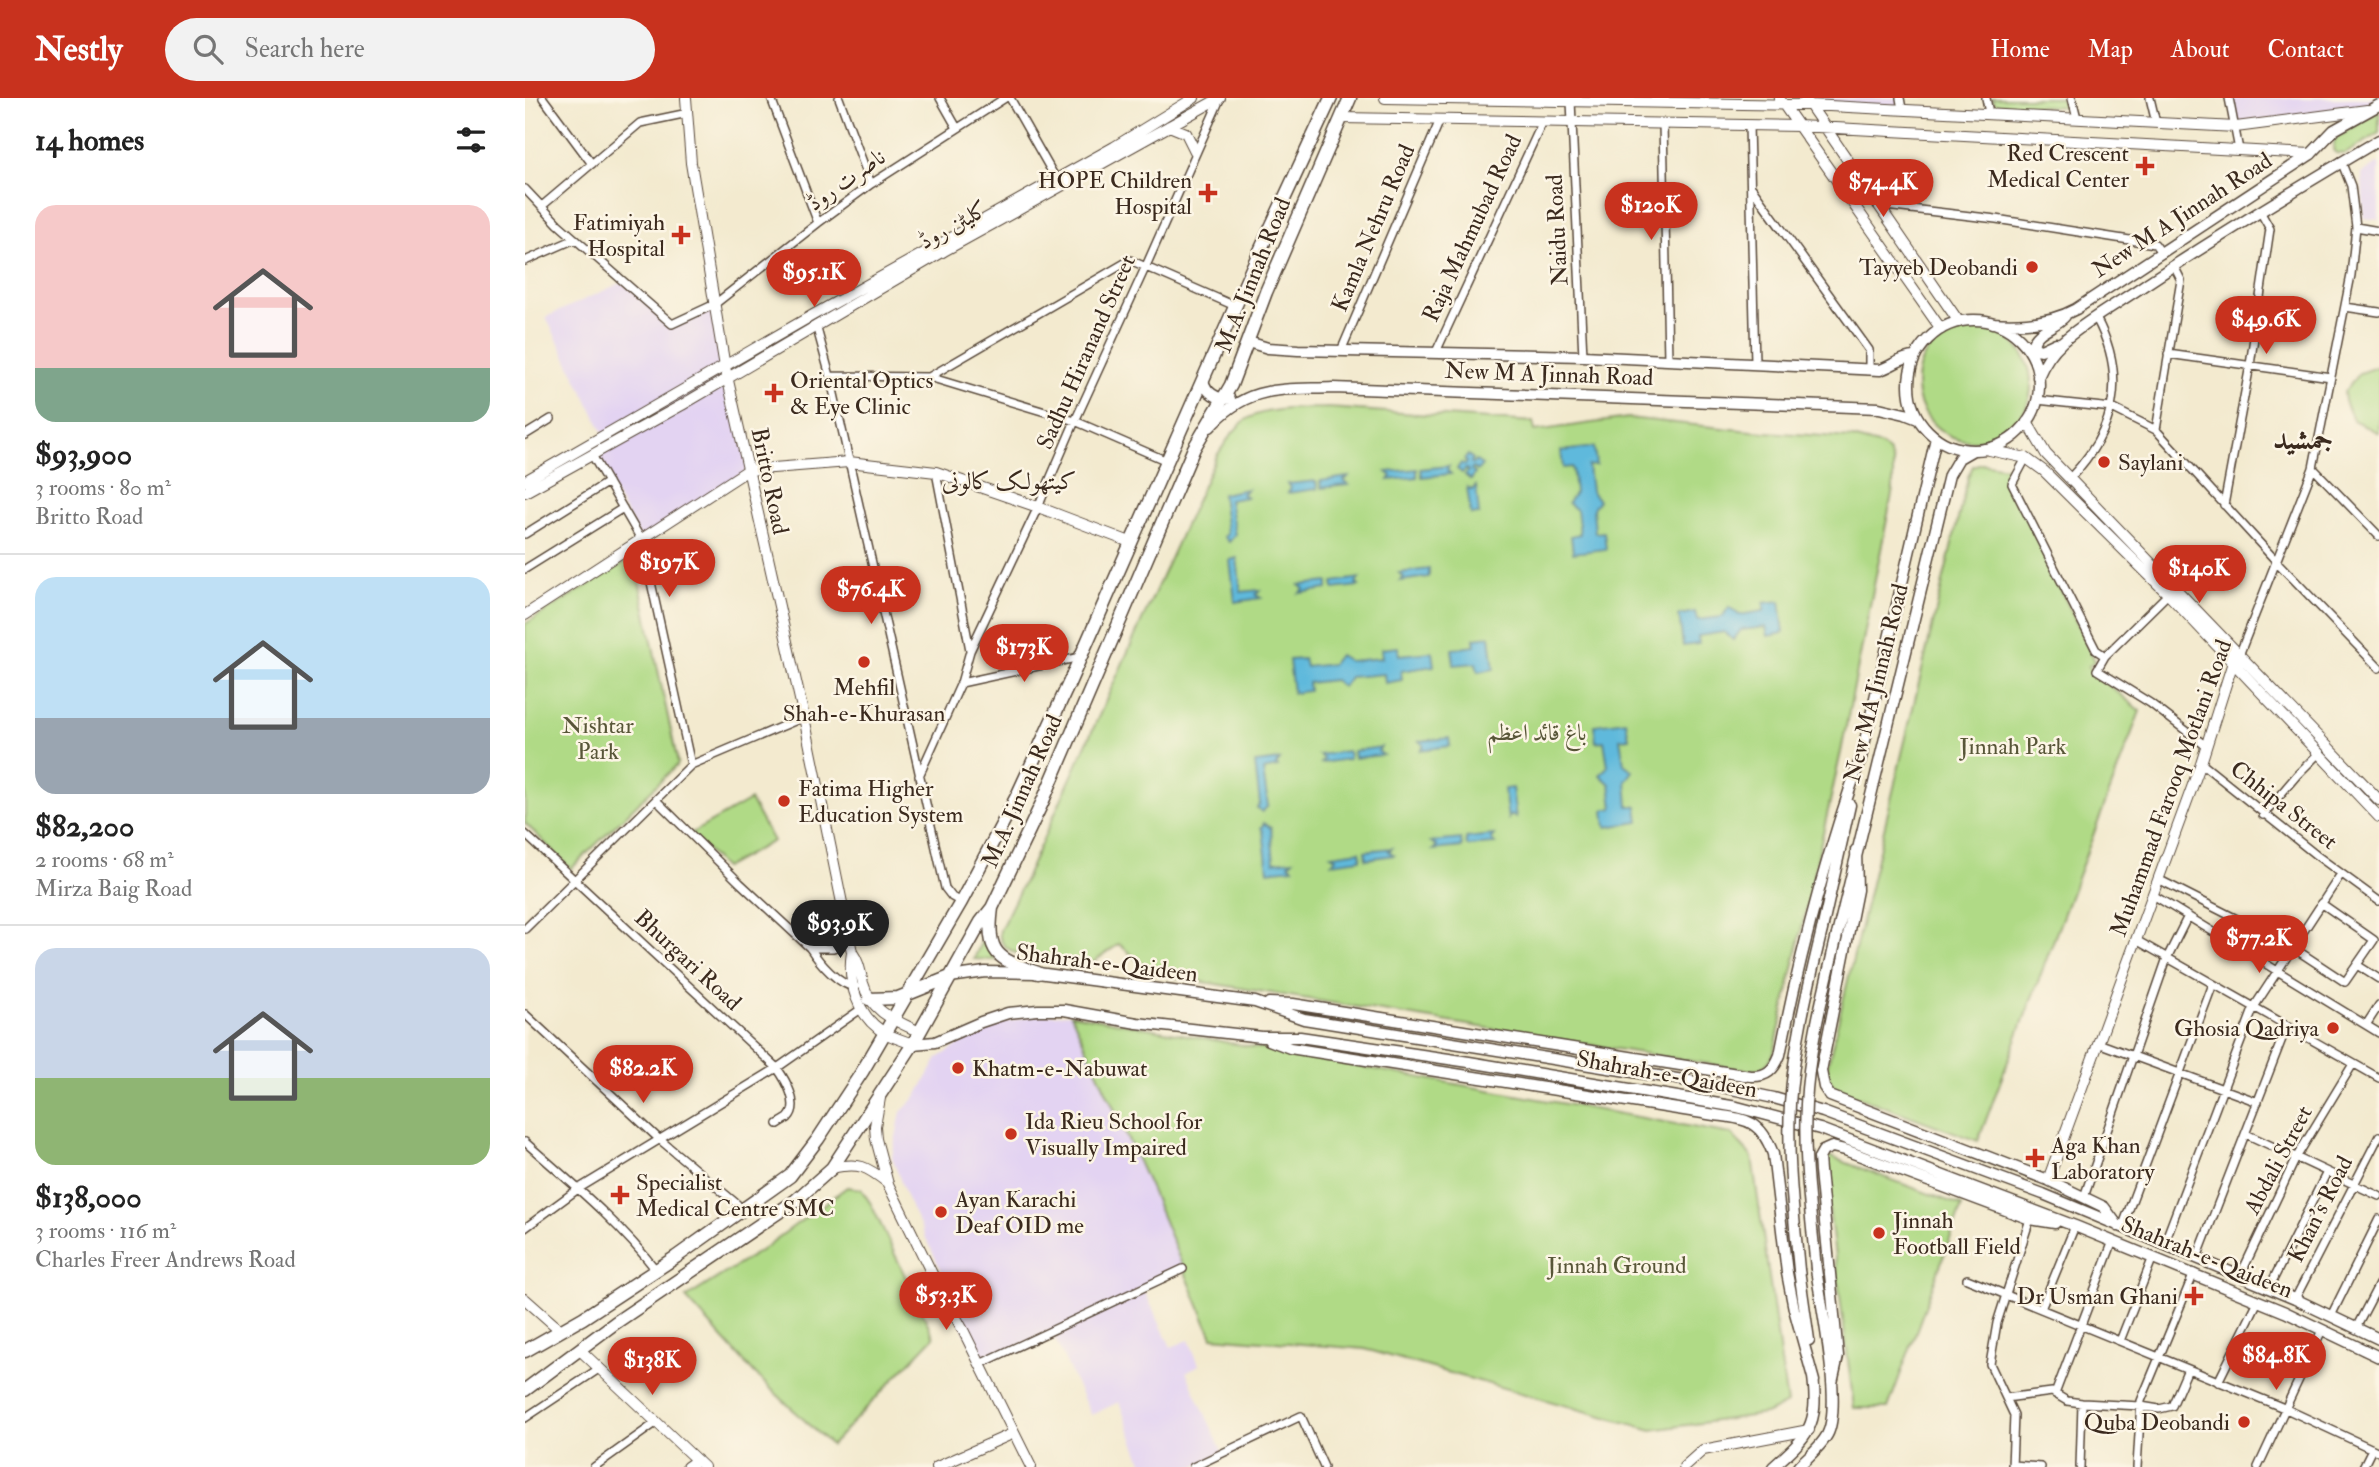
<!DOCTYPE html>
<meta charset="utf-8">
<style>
:root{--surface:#fff;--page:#f2f2f2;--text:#222;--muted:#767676;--line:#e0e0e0;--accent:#c8321e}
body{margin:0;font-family:"IM FELL Double Pica",Amiri,serif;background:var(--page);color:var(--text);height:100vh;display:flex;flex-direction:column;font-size:26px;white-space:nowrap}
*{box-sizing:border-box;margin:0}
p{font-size:23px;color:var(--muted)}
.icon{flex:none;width:38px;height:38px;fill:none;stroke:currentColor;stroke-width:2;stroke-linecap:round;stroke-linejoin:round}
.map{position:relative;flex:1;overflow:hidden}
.panel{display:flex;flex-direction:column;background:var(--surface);width:525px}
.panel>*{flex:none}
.price{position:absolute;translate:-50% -60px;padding:0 16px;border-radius:24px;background:var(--accent);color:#fff;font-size:23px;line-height:46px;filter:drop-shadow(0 2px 4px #0008)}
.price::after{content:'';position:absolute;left:50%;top:42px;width:21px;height:16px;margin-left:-10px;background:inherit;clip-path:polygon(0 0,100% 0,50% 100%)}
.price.active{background:#222;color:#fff}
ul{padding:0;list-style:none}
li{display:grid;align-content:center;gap:14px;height:371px;padding:0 35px}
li+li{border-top:2px solid var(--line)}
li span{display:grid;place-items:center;height:217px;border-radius:21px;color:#555}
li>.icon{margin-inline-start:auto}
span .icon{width:126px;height:126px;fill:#fffc;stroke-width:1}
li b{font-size:30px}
h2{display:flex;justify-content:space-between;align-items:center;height:84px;padding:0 35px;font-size:30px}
header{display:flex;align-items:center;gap:42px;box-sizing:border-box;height:98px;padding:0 35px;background:var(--accent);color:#fff}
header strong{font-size:33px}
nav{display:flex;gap:38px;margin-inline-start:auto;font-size:24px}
.search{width:490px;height:63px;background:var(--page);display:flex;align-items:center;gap:18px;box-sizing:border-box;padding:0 24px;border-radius:38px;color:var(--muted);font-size:26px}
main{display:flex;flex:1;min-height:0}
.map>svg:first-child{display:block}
.built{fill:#e3d3f2}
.green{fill:#b0da86;stroke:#768252;stroke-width:2}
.water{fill:#5fb9dc;stroke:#4d727d;stroke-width:2}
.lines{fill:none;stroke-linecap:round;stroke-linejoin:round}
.street-casing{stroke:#574739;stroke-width:10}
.secondary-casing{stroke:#574739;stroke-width:12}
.primary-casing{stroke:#574739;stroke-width:13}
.highway-casing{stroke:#574739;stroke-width:15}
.street{stroke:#fff;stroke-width:7}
.secondary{stroke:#fff;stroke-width:10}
.primary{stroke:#fff;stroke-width:10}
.highway{stroke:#fff;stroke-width:12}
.primary-bridge-casing{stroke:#574739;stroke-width:13;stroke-linecap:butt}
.primary-bridge{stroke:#fff;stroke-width:10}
.poi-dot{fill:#c8321e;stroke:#fcf5e5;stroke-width:2.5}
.labels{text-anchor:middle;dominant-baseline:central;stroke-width:5;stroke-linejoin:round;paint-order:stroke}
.poi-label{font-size:23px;fill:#3b2a1e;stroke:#fcf5e5;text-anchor:start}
.street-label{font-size:23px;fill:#3b2a1e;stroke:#fcf5e5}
.park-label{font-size:23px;fill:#585638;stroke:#fcf5e5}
.neighbourhood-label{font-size:24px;fill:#3b2a1e;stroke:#fcf5e5}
.district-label{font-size:30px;font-weight:bold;fill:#3b2a1e;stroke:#fcf5e5}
</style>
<header>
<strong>Nestly</strong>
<div class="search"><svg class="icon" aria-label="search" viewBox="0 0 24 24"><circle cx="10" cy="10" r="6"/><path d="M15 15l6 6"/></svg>Search here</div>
<nav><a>Home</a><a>Map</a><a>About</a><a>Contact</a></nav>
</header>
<main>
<section class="panel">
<h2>14 homes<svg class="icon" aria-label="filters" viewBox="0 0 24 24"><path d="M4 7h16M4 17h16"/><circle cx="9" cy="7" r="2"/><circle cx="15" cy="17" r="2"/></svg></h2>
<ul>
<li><span style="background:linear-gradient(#f6c9c9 75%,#7fa58c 0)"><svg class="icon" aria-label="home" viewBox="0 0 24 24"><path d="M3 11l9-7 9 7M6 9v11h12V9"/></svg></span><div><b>$93,900</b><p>3 rooms · 80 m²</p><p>Britto Road</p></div></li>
<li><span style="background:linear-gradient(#bfe0f5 65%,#9aa5b1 0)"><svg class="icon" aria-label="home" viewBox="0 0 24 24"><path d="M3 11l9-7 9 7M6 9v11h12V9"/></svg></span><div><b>$82,200</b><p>2 rooms · 68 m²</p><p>Mirza Baig Road</p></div></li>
<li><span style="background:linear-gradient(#c9d6e8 60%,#8fb573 0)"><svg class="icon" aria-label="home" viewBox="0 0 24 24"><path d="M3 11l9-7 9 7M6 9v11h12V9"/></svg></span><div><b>$138,000</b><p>3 rooms · 116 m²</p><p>Charles Freer Andrews Road</p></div></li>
</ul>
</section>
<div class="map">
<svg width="1854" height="1369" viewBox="0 0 1854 1369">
<rect width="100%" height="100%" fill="#fcf5e5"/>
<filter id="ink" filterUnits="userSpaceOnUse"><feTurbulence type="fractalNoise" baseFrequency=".0143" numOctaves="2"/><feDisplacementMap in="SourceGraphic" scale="14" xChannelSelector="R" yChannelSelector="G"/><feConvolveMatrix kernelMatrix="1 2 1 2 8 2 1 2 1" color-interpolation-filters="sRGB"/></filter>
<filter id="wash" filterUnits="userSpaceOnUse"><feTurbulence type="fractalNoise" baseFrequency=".00686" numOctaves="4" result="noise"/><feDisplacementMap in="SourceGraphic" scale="28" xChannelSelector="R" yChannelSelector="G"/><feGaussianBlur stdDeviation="1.57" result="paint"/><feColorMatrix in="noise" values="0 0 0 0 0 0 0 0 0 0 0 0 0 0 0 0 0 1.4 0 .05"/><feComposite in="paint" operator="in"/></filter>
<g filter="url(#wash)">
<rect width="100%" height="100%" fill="#f3eacf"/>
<!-- built -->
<path class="built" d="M1280 0H1375L1377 11 1285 7Z
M1704 0H1854V7L1711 29Z
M1854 65V122L1839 120 1837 76Z
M98 184 147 227 190 206 223 372 117 443 65 352 82 342 21 219Z
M546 916 626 1092 658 1171 618 1190 646 1249 664 1242 674 1267 661 1274 698 1355 668 1369H619L594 1304 566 1317 526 1233 455 1266 439 1234 418 1176 381 1098 367 1059 376 1014 392 998 413 960 454 934 476 925 512 917Z"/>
<!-- green -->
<path class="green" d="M1467 0H1537L1539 9 1469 6Z
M1854 13V35L1820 56 1811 55 1808 52 1810 41Z
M1392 286a57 57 0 1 1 114 0a57 57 0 1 1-114 0Z
M1854 268V335L1828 322 1820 303 1819 294 1834 275Z
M803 310 1008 324 1010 333 1103 320 1226 333 1327 340 1357 348 1364 354 1368 365V391L1316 654 1250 951C1245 966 1238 973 1221 972L629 876 594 846 564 867 491 855C480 850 473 844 475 832L502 777 691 359C700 346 710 328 724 320 743 309 781 311 803 310Z
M1456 365 1488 370 1483 382 1570 563 1563 569 1615 613 1453 1043 1314 992 1305 984 1302 970 1443 379 1448 368Z
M109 459 153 666 46 771 0 725V526Z
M225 702 248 743 199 770 165 736Z
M457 842 471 862 449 861Z
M546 916 1206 1036 1227 1059 1262 1306 1240 1316 1127 1332 840 1251 687 1239 626 1092Z
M1303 1058 1437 1108 1363 1310H1329L1299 1071Z
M322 1089 336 1091 346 1106 409 1239 306 1347 230 1276 161 1200 235 1153Z"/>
<!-- water -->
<path class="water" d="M1069 349 1071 367 1063 368 1066 393 1074 402 1068 410 1070 435 1079 434 1081 451 1048 455 1046 438 1055 436 1052 412 1043 405 1050 394 1047 369 1038 370 1036 353Z
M943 357 948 361 946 364 948 366 951 363 957 367 952 373 948 370 946 372 950 376 946 382 940 377 943 373 941 371 937 375 932 371 936 365 940 367 942 364 939 362Z
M924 368 922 372 926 376 897 379 896 371Z
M892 371V379L864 382 867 378 862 374Z
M823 379 819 383 824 387 796 390 795 383Z
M791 383 792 391 763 395 766 390 762 386Z
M951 388 954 416 946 417 942 389 947 392Z
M722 391 717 396 722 399 704 402 710 437 704 444 699 439 702 436 697 396Z
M712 460 716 494 735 492 731 497 736 500 710 504 705 462Z
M904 471V479L875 483 879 479 874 475Z
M835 480 831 485 834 488 809 491 808 484Z
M803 484V491L775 495 779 491 774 487Z
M1255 503 1259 535 1243 538 1241 529 1216 532 1208 542 1199 534 1173 538 1174 546 1158 548 1154 517 1170 514 1172 522 1197 519 1204 509 1214 517 1239 513V505Z
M965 538 969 571 953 574 951 565 929 567 927 551 950 548 949 540Z
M873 549 874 557 907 554 909 568 876 573 877 582 860 585 859 576 825 579 818 589 809 582 783 585 784 593 768 595 764 562 779 561 781 569 807 566 814 557 824 563 857 560 856 551Z
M1101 623 1104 640 1095 641 1099 666 1108 673 1101 683 1103 708H1112L1114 724 1081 729 1079 712 1088 710 1085 686 1075 677 1083 668 1079 643 1071 644 1069 627Z
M924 640 925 648 896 652 899 647 894 643Z
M856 649 853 653 858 657 829 660 828 653Z
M823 653 824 661 796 665 799 660 794 657Z
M755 662 751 667 753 669 738 672 743 708 737 714 732 710 735 706 730 665Z
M987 690 991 720 986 717 983 721 979 691Z
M739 725 746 730 749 764 768 762 764 766 768 770 743 773 738 733 736 730Z
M969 737 966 741 970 746 942 748 941 740Z
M936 741 937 749 908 752 912 748 906 744Z
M867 750 864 753 869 757 841 761 840 753Z
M835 753 836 761 807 765 811 760 806 757Z"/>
</g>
<g filter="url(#ink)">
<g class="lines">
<defs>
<path id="street" d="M18 0 67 66
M246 0 293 125
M314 0 346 86
M415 0 432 30
M485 0 531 81
M1375 0 1377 11
M1461 0 1464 15
M1547 0 1552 20
M1625 0 1631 25
M1704 0 1714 52
M1046 3 1058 258
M1138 25 1143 262
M1224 27 1230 265
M1227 90 1344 252V272
M0 91 33 126 147 226 190 206 293 125 346 86 480 0
M1352 107 1471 121 1630 146 1637 156
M17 108 115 25 163 15
M1831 129 1854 133
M0 163 50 141
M1820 209 1854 214
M291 227 305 278 420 790 427 799 436 804
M816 253 915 22
M911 254 1018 23
M1643 256 1806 279
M305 278 404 279 550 323 642 363
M404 279 605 162 710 208
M1512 302 1587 310 1631 332 1752 464 1854 570
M1631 332 1656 182 1649 168
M0 337 26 321
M67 357 117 443 166 667
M1501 360 1487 386 1571 552 1580 558
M1788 370 1854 438
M411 374 445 552
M1545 380C1590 333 1603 279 1571 220
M1699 407 1725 267 1745 131 1736 115
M0 436 83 384
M0 471 98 410
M1643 496 1580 558 1572 572 1625 605 1681 648
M1713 560 1788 370 1826 177 1831 129 1826 88 1816 63
M436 585 555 559
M1676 665 1791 757 1854 803
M394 678 436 585 445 553 513 409 550 323 621 168 695 1
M131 702 215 785 285 850C294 864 314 888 331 889
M1738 717 1772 677 1793 656
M0 736 252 970C260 981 276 1007 263 1020 260 1022 256 1024 253 1026
M1633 781 1767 849 1820 884 1849 842 1796 805
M1628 797 1854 935
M0 831 166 667 279 619
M1611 842 1854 980
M285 850H308L325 844
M1832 867 1854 881
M0 916 134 1041 212 1106 216 1113
M1841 927 1854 907
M1573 945 1733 1004
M1721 1036 1854 1098
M0 1044C45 1084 94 1124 131 1172
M1559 1099 1642 860 1663 818
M0 1130 53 1091 252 970 336 911
M1597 1130 1688 886
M1639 1146 1729 909 1816 776
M1672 1160 1762 928
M1715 1178 1771 1060 1828 966
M1442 1181 1759 1310 1854 1354
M1744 1190 1802 1074
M1770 1201 1854 1038
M1516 1211 1550 1128
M1806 1218 1854 1121
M1831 1230 1854 1186
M1595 1243 1628 1159
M455 1266 658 1171
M1693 1284 1733 1203
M1530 1296 1588 1143
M1481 1300 1527 1294 1542 1303 1557 1305 1616 1308 1634 1311 1647 1308 1663 1271
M0 1320 75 1270
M1487 1367 1516 1369
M69 1369 132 1324
M668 1369 776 1318 799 1369
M1487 1369 1489 1317 1465 1266 1472 1225 1505 1121
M1555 1369 1557 1305
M1612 1369 1616 1303 1669 1175
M1733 1369 1797 1232
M1838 1369 1847 1351"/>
<path id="secondary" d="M161 0 166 65 200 269 279 619 327 854C322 884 333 921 362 936 370 940 379 943 388 946
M860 0 1285 7 1711 29 1842 12
M1254 0 1416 231
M1280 0 1434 224
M816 20 1274 28 1786 56
M644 28 661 35 670 53
M1502 324 1521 356 1854 702
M1460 351 1501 360 1519 373 1643 496 1854 719
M0 383 288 217 589 49 669 0
M0 394 157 307 419 153 695 0
M0 517 223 372 324 364 411 374 513 409 605 444
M327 854C334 864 335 873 338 885 346 914 369 922 395 934
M355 1000 350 1028 351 1041 363 1086 410 1182 439 1234 506 1369
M307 1070C334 1064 341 1068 363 1085
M1523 1082 1676 665 1708 564
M0 1201 35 1232
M55 1252 179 1369
M162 1369 172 1362
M412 1369 489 1335
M1159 1369 1178 1352 1284 1332"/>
<path id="primary" d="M1384 287a65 65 0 1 1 130 0a65 65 0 1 1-130 0Z
M1467 225C1495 227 1526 225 1551 211L1786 56 1809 32 1854 7
M723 244 743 250 773 252 1058 258 1355 272C1367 268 1377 259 1389 259
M1531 245 1516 252 1512 251 1508 246C1511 232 1531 229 1540 218
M1513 279C1519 265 1526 254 1537 244 1562 222 1594 205 1621 186 1697 136 1776 88 1854 42
M678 282C681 295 692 301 705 301
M685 329C723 286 756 292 808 290L1354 310 1380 316 1393 321
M1335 664 1411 340
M1331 752 1332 792 1296 973 1299 989 1305 998 1523 1082 1579 1109 1593 1128
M1297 832 1325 707
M1312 837 1424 377 1434 360 1448 352
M425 879 460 874 513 875 730 904 779 921 1183 986 1249 1000 1298 1014 1518 1096 1770 1201 1854 1241
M744 905 768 906 1225 978C1242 979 1249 972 1255 957 1275 855 1301 757 1336 659
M744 942 765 950 1178 1015C1215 1022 1234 1016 1248 1056L1262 1175 1269 1211 1289 1283
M388 946 410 944 456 924 483 915 513 912H539L612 925 737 939H775L944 964 1212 1009 1295 1031 1550 1128 1760 1214 1854 1259
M1274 1172 1284 1242
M1307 1285 1313 1258 1295 1073 1294 1060 1298 1053 1307 1049 1320 1052 1505 1121 1530 1125
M1248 1369C1283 1338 1294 1328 1288 1279
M1273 1369C1282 1359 1295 1350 1302 1337 1318 1308 1296 1207 1291 1171"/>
<path id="highway" d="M467 810C461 856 472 861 513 875
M344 901 373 900 425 879
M0 1253 58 1220 151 1159 265 1078 293 1041 337 974 436 804 492 698 545 583 728 168 806 0
M0 1292 90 1225 270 1103 307 1070 388 946 456 824 467 810 517 705 669 350 706 287 741 194 825 0"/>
</defs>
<!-- street casing -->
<use href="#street" class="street-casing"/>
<!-- secondary casing -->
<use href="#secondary" class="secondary-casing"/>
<!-- primary casing -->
<use href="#primary" class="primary-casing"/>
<!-- highway casing -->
<use href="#highway" class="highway-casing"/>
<!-- street -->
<use href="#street" class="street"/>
<!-- secondary -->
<use href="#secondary" class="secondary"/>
<!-- primary -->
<use href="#primary" class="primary"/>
<!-- highway -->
<use href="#highway" class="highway"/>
<defs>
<path id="primary-bridge" d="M1291 1171C1286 1116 1278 1061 1281 1006 1284 948 1299 893 1312 837
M1274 1172C1269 1117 1262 1062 1265 1006 1269 947 1283 890 1297 832"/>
</defs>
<!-- primary-bridge casing -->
<use href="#primary-bridge" class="primary-bridge-casing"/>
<!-- primary-bridge -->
<use href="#primary-bridge" class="primary-bridge"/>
</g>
</g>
<!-- markers -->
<g class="poi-dot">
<path d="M1616.5 57.5h7v7h7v7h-7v7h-7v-7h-7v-7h7z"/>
<path d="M679.5 84.5h7v7h7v7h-7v7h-7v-7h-7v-7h7z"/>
<path d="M152.5 126.5h7v7h7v7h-7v7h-7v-7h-7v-7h7z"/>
<circle cx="1507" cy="169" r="7"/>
<path d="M245.5 284.5h7v7h7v7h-7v7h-7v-7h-7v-7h7z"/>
<circle cx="1579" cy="364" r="7"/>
<circle cx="339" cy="564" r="7"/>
<circle cx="259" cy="703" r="7"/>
<circle cx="1808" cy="930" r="7"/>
<circle cx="433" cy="970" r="7"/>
<circle cx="486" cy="1036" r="7"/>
<path d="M1506.5 1049.5h7v7h7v7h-7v7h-7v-7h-7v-7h7z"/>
<path d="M91.5 1086.5h7v7h7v7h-7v7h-7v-7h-7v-7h7z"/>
<circle cx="416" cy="1114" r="7"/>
<circle cx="1354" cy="1135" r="7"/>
<path d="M1665.5 1187.5h7v7h7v7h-7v7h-7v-7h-7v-7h7z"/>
<circle cx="1719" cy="1324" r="7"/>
</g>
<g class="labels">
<!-- poi labels -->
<g class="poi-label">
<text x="1604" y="55" text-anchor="end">Red Crescent<tspan x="1604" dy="26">Medical Center</tspan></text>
<text x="667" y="82" text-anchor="end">HOPE Children<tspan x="667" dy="26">Hospital</tspan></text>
<text x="140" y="124" text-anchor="end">Fatimiyah<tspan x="140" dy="26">Hospital</tspan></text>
<text x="1493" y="169" text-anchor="end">Tayyeb Deobandi</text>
<text x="265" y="282">Oriental Optics<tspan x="265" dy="26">&amp; Eye Clinic</tspan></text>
<text x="1593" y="364">Saylani</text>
<text x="339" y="589" text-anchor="middle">Mehfil<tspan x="339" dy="26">Shah-e-Khurasan</tspan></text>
<text x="273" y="690">Fatima Higher<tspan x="273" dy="26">Education System</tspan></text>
<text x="1794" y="930" text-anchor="end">Ghosia Qadriya</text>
<text x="447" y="970">Khatm-e-Nabuwat</text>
<text x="500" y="1023">Ida Rieu School for<tspan x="500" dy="26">Visually Impaired</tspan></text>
<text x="1526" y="1047">Aga Khan<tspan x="1526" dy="26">Laboratory</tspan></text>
<text x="111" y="1084">Specialist<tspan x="111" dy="26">Medical Centre SMC</tspan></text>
<text x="430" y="1101">Ayan Karachi<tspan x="430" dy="26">Deaf OID me</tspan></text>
<text x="1368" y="1122">Jinnah<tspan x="1368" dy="26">Football Field</tspan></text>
<text x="1653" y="1198" text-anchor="end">Dr Usman Ghani</text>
<text x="1705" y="1324" text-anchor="end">Quba Deobandi</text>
</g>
<!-- street labels -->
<g class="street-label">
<text transform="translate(321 82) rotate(-35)">ناصرت روڈ</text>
<text transform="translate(1657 117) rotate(-33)">New M A Jinnah Road</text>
<text transform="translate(428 127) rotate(-29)">کلیٹن روڈ</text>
<text transform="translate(848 130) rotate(-67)">Kamla Nehru Road</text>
<text transform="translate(947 130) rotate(-65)">Raja Mahmubad Road</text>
<text transform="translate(1032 132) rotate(-93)">Naidu Road</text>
<text transform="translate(728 177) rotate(-68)">M.A. Jinnah Road</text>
<text transform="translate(561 254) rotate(-66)">Sadhu Hiranand Street</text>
<text transform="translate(1024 276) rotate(2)">New M A Jinnah Road</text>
<text transform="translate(245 383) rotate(78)">Britto Road</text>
<text transform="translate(1351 585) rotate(-76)">New MA Jinnah Road</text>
<text transform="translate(1646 690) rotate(-70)">Muhammad Farooq Motlani Road</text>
<text transform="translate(497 693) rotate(-66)">M.A. Jinnah Road</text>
<text transform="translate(1759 707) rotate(38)">Chhipa Street</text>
<text transform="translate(163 862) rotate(43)">Bhurgari Road</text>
<text transform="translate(582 865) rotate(7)">Shahrah-e-Qaideen</text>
<text transform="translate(1142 976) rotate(10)">Shahrah-e-Qaideen</text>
<text transform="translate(1753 1062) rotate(-62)">Abdali Street</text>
<text transform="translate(1795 1111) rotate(-63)">Khan's Road</text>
<text transform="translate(1682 1159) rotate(22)">Shahrah-e-Qaideen</text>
</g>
<!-- park labels -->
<g class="park-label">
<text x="73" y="627">Nishtar<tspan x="73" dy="26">Park</tspan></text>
<text x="1012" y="634">باغ قائد اعظم</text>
<text x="1488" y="648">Jinnah Park</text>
<text x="1092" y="1167">Jinnah Ground</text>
</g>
<!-- neighbourhood labels -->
<g class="neighbourhood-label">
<text x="484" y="383">کیتھولک کالونی</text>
</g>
<!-- district labels -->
<g class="district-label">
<text x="1778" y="341">جمشید</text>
</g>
</g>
</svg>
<b class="price" style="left:1358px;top:121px">$74.4K</b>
<b class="price" style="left:1126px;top:144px">$120K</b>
<b class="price" style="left:289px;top:211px">$95.1K</b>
<b class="price" style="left:1741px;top:258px">$49.6K</b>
<b class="price" style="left:144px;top:501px">$197K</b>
<b class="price" style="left:1674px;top:507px">$140K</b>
<b class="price" style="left:346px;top:528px">$76.4K</b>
<b class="price" style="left:499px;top:586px">$173K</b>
<b class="price active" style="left:315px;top:862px">$93.9K</b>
<b class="price" style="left:1734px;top:877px">$77.2K</b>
<b class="price" style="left:118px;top:1007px">$82.2K</b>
<b class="price" style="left:421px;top:1234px">$53.3K</b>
<b class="price" style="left:1751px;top:1294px">$84.8K</b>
<b class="price" style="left:127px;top:1299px">$138K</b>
</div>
</main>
